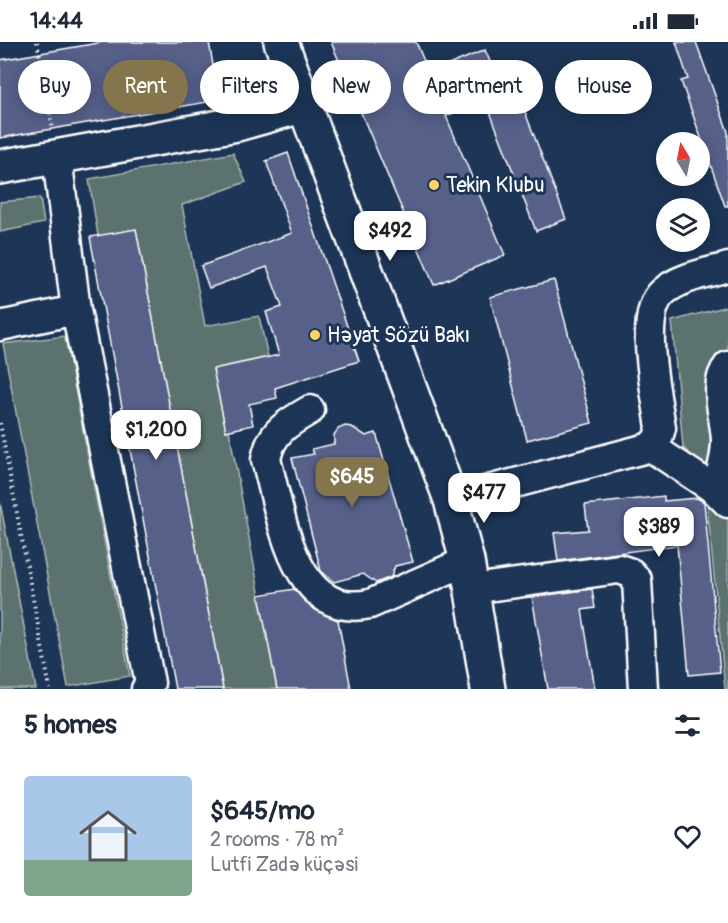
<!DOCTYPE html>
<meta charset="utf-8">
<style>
:root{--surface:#fff;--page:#f6f6f7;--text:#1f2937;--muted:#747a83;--line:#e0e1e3;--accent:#84754c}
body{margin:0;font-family:Pangolin,sans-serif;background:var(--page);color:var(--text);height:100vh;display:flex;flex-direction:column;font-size:22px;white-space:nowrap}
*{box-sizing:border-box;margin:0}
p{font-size:20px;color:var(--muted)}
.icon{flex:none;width:33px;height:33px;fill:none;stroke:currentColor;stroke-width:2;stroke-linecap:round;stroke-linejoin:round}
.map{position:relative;height:647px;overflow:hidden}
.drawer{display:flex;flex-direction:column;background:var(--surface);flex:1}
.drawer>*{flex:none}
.hud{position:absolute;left:18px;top:18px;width:693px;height:54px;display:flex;gap:12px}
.needle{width:39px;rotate:350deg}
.tools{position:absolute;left:656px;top:90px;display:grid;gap:12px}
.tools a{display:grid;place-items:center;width:54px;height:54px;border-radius:50%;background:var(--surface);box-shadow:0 3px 15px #0003;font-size:30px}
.price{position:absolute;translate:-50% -51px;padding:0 14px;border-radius:12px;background:#fff;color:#222;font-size:20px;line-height:39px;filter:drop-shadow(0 2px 3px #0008)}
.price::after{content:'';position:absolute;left:50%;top:36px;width:18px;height:14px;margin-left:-9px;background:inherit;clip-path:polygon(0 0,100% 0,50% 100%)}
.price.current{background:var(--accent);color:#fff}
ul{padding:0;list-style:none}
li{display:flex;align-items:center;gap:18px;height:150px;padding:0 24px}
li+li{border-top:2px solid var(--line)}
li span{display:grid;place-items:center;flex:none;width:168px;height:120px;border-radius:6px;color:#555}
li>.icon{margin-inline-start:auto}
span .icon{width:72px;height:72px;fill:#fffc;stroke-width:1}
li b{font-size:26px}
h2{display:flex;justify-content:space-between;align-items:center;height:72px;padding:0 24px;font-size:26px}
.tag{padding:0 21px;border-radius:27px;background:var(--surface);box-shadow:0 3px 15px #0003;font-size:21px;line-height:54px}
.tag.current{background:var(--accent);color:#fff}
.status{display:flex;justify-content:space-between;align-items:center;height:42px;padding:0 30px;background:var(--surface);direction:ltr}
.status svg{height:16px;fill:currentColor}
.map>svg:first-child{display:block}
.green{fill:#5c726e;stroke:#aeb8b6;stroke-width:1.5}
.building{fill:#576189;stroke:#fff;stroke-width:1.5}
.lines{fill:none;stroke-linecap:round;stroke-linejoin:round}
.minor-casing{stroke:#fff;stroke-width:33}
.major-casing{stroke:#fff;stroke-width:38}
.path{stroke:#fff;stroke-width:4;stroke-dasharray:1.5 4.5;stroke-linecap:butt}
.minor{stroke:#1d3557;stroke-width:28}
.major{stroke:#1d3557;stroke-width:33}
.poi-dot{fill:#ffd166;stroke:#1d3557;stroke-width:2}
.labels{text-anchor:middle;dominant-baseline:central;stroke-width:6;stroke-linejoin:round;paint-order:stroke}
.poi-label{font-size:21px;fill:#fff;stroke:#1d3557;text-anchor:start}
</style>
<div class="status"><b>14:44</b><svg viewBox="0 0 49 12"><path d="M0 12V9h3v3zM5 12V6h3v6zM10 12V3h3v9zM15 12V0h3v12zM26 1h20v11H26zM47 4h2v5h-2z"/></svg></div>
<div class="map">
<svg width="728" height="647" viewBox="0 0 728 647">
<rect width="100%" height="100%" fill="#1d3557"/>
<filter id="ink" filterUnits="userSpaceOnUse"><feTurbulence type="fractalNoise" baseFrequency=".0167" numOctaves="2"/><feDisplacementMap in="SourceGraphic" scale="12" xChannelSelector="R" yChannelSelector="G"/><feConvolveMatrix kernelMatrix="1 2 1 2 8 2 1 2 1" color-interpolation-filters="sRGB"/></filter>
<g filter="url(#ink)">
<!-- green -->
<path class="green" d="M233 111 246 140 182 163 205 284 259 274 268 315 213 327 229 388 277 647H223L136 187 98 194 89 137Z
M40 156 44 181 0 190V160Z
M728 264V647H725L704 431 683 405 672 279Z
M65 294 130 634 68 645 3 302Z
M0 460 36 647H0Z"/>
<!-- building -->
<path class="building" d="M104 0H209L219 58 0 96V18Z
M331 0H416L429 31 485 8 508 61 520 57 566 177 536 189 485 57 446 74 505 213 434 243Z
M676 0H696L728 90V164H725L681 39 688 37Z
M288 111 359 319 275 346 277 356 249 362 253 383 226 389 213 327 279 313 266 270 282 265 267 225 209 246 201 224 292 191 266 119Z
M136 187 223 647H175L90 195Z
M554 238 592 381 527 398 490 255Z
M345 384 352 385 366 394 376 391 413 520 395 524 391 535 376 541 363 532 334 540 321 529 292 416 314 412 312 407 334 402V393L338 387Z
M664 454V459L697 456 704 460 720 630 689 633 677 503 558 519 554 491 588 488 585 463Z
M294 547 312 566 338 578 351 647H277L259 553Z
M592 547 595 566 582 568 595 647H548L532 555Z"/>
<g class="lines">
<defs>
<path id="minor" d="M76 268 150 641 146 647
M0 284 76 268 57 115
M310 368C287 381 270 391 266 418 282 472 292 578 370 562L467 519
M651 405 714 447 728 461
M714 447C722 432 725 419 726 402 727 379 711 344 728 324
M451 458 651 405 658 396 661 386C657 354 637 273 663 250 680 235 707 231 728 225
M472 547 619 527 631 531 637 538 643 647"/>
<path id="major" d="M281 0 451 458 467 519 488 647
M0 125 237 82 305 63"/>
</defs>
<!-- minor casing -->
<use href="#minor" class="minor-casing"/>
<!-- major casing -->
<use href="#major" class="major-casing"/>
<!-- path -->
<path class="path" d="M37 0 53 87
M0 381 50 647"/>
<!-- minor -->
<use href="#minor" class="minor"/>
<!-- major -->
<use href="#major" class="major"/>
</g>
</g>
<!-- markers -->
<g class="poi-dot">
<circle cx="434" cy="143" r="6"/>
<circle cx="315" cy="293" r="6"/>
</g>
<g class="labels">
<!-- poi labels -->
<g class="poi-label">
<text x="446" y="143">Tekin Klubu</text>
<text x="327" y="293">Həyat Sözü Bakı</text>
</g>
</g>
</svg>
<div class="tools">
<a><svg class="needle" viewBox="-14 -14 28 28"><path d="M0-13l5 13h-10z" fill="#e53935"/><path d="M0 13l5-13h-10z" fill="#747a83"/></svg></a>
<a><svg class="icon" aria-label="layers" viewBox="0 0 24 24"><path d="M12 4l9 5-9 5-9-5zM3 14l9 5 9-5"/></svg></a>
</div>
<b class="price" style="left:390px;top:220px">$492</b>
<b class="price" style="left:156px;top:419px">$1,200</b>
<b class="price current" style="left:352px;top:466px">$645</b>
<b class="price" style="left:484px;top:482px">$477</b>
<b class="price" style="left:659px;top:516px">$389</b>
<div class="hud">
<a class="tag">Buy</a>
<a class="tag current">Rent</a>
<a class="tag">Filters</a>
<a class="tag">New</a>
<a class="tag">Apartment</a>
<a class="tag">House</a>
</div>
</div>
<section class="drawer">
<h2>5 homes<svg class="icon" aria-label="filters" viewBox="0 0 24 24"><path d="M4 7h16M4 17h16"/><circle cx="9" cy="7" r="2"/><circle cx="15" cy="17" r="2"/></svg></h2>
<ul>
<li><span style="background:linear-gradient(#a9c7e8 70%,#7fa58c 0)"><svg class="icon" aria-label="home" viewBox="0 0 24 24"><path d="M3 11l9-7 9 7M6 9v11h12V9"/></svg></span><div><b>$645/mo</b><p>2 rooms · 78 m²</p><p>Lutfi Zadə küçəsi</p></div><svg class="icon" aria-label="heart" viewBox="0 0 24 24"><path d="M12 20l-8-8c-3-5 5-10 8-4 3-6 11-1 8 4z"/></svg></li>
</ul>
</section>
